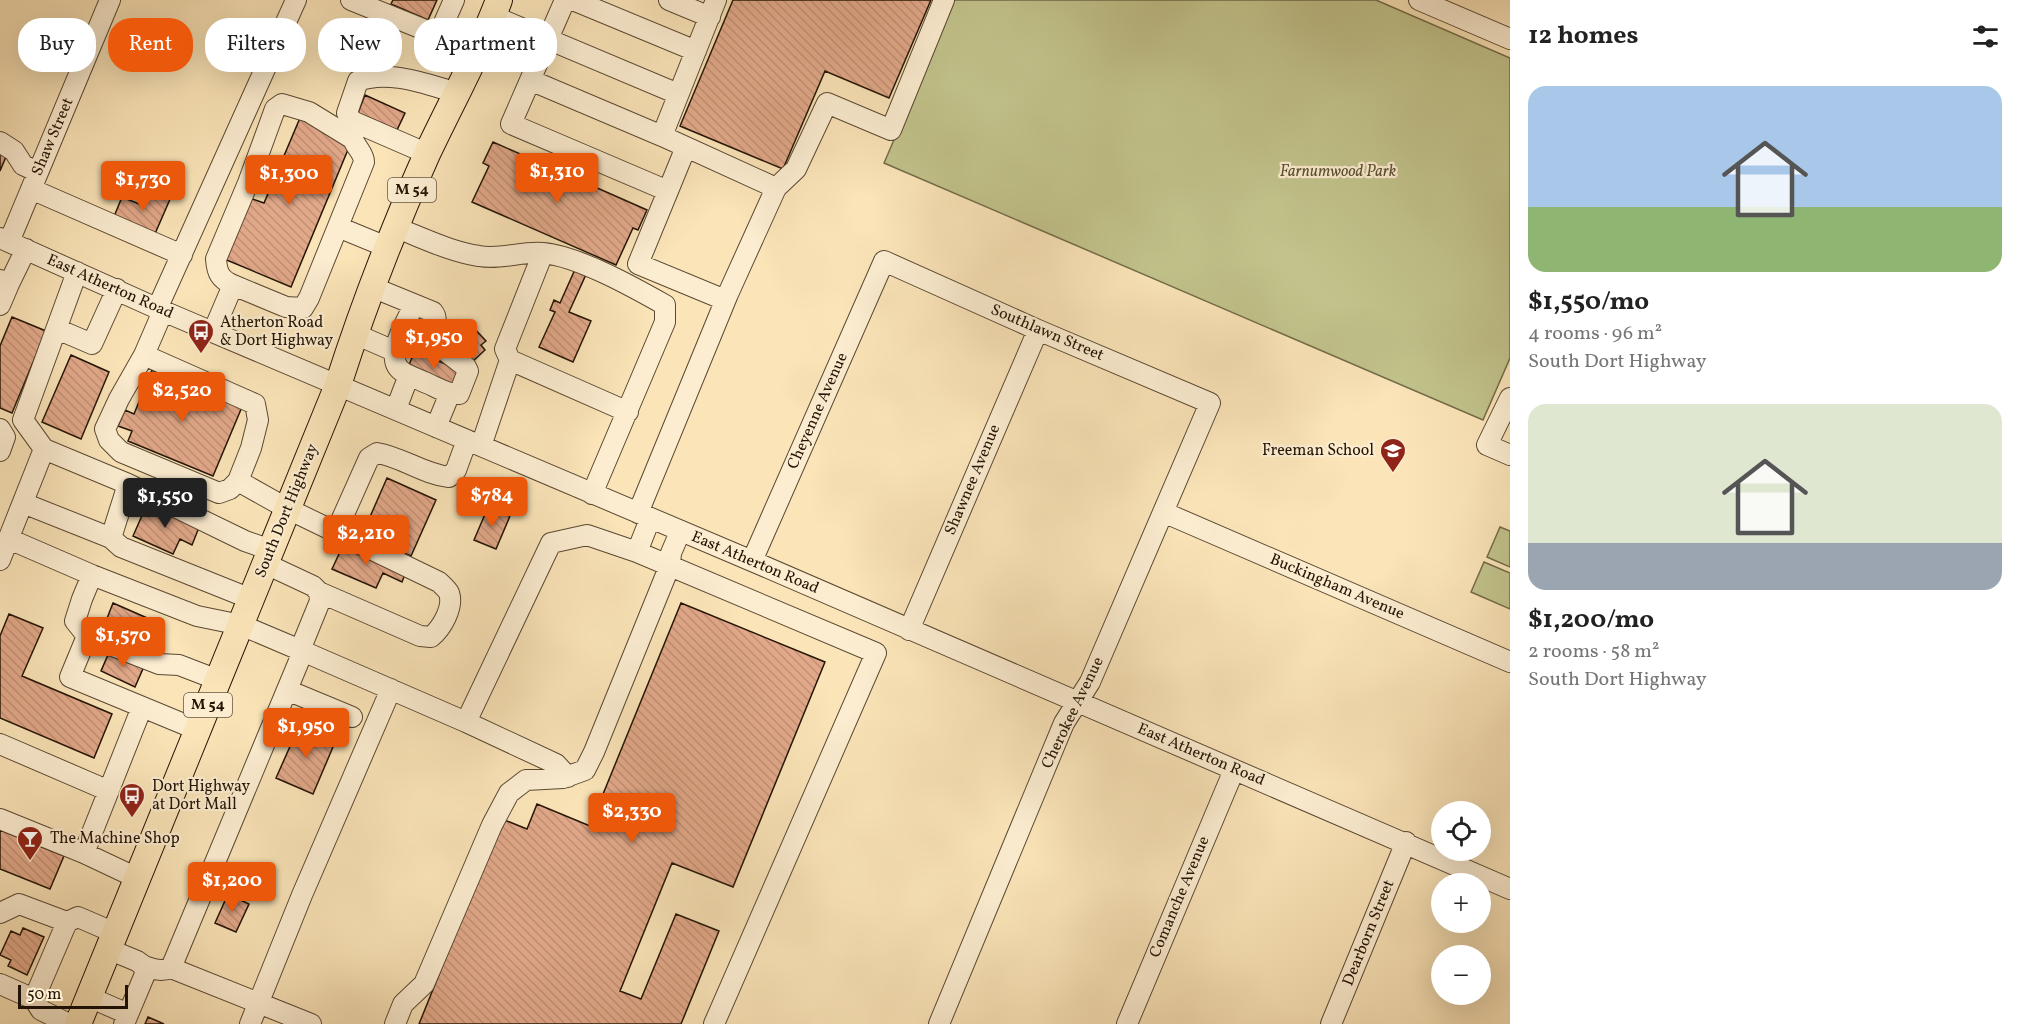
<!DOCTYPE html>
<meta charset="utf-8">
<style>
:root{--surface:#fff;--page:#f6f6f6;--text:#222;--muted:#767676;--accent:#ea580c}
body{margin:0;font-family:Vollkorn,serif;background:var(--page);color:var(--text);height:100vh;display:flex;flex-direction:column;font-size:22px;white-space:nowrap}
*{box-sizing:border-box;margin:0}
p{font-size:20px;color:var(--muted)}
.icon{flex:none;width:33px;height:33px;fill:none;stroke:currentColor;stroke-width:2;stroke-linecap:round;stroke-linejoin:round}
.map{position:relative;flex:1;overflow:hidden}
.side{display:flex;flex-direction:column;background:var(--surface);width:510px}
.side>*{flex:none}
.guide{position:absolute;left:18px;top:18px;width:570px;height:54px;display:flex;gap:12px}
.buttons{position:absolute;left:1431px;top:801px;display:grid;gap:12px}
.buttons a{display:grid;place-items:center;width:60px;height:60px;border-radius:50%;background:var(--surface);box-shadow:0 6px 24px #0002;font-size:30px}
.scale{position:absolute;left:18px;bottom:15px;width:110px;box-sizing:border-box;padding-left:6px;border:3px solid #241405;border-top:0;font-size:16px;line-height:21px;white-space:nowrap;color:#241405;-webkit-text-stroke:4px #fcedd1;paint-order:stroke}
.price{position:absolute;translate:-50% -51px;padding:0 14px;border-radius:6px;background:var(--accent);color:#fff;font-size:20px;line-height:39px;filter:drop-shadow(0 2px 3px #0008)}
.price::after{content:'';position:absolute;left:50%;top:36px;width:18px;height:14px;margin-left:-9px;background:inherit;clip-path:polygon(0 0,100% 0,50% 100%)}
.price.active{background:#222;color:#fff}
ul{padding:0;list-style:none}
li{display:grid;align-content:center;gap:12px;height:318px;padding:0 18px}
li span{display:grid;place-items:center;height:186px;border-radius:18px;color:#555}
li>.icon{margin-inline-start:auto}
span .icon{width:108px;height:108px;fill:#fffc;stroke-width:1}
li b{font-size:26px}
h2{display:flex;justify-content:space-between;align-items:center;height:72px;padding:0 18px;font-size:26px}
.tag{padding:0 21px;border-radius:24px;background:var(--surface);box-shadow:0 6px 24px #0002;font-size:21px;line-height:54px}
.tag.active{background:var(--accent);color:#fff}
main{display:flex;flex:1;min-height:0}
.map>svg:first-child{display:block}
.park{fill:#c2c38c;stroke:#736c48;stroke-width:1.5}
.building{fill:url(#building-back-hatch);stroke:#241405;stroke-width:1.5}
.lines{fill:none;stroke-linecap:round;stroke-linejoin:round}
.minor-casing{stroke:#5a4832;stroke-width:22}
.major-casing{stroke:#241405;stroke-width:28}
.minor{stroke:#fcedd1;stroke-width:20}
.major{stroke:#fae4b8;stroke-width:26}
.labels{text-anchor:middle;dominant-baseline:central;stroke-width:4.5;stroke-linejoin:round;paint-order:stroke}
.shield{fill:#fcedd1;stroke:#655542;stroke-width:1.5}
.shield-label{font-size:15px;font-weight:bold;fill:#241405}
.street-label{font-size:16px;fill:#241405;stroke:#fcedd1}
.park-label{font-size:16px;font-style:italic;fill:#5b5134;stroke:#fcedd1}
.poi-label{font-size:16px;fill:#241405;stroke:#fcedd1;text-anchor:start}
</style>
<main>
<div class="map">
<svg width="1510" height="1024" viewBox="0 0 1510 1024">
<defs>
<pattern id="building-back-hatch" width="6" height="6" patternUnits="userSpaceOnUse" patternTransform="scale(1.5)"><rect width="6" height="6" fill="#e1a889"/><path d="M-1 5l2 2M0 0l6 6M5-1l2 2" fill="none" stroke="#c19075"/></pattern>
</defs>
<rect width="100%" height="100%" fill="#fae4b8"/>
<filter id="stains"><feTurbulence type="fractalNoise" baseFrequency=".00333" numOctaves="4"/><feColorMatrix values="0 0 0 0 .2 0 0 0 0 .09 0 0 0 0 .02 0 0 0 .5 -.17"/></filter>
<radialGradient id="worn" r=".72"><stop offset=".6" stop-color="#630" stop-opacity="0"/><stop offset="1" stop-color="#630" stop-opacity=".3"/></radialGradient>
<!-- park -->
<path class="park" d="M954 0H1376L1510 58V358L1483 420 884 163Z
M1500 527 1510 531V567L1487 557Z
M1484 562 1510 573V609L1471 592Z"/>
<!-- building -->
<path class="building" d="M393 0H437L428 20 391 4Z
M733 0H931L889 98 825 71 783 169 680 126Z
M334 34 366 49 359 64 327 50Z
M365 95 405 113 397 130 358 113Z
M300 118 352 140 291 287 222 258 247 197 264 203Z
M493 142 647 210 638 230 633 228 616 265 472 202 489 166 483 163Z
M0 148 8 152 0 171Z
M151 189 171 197 154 236 113 219 122 197 144 206Z
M577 265 588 270 569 312 591 321 573 362 539 347 555 312 550 310 554 300 560 303Z
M12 317 46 331 12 413 0 408V346Z
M415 318 430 324 419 351 404 345Z
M457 320 468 331 473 327 486 341 481 345 485 350 469 365 441 335Z
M415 351 462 371 454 389 407 369Z
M71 355 109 372 81 439 42 422Z
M152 370 242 407 213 476 128 441 132 431 118 426 125 410 134 414Z
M387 478 436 500 411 556 362 535Z
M148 502 200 525 192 545 180 539 173 554 133 536Z
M488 507 510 516 496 549 474 540Z
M345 541 407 569 402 582 383 573 376 588 332 569Z
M113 603 163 625 153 647 104 626Z
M681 603 825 662 733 887 672 863 620 991 641 999 676 914 719 931 681 1024H419L502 819 527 829 537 804 590 826Z
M9 614 43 628 22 676 112 714 94 758 0 718V636Z
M111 648 145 664 135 687 101 671Z
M300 724 336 740 313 794 276 778Z
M0 830 64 856 50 889 0 869Z
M228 894 249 904 236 932 215 923Z
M23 928 44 937 27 975 8 966 11 960 0 955 11 931 20 935Z
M148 1017 164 1024H145Z"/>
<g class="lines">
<defs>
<path id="minor" d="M351 0 477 51
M565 0 511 124 668 191 686 147
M573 0 696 51
M669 0 710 17
M1419 0 1510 39
M493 16 678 94
M439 34 454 0
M530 80 662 136 776 188 728 294 638 513
M662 136 716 0
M0 142 14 151 23 165 38 172
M428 154 352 121 347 113 358 81C389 69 428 85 458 93
M776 188 796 169 827 103 891 130 944 0
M31 189 182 255
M668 191 638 264 725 300
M338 227 389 248
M397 228C423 238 451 252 479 256 501 260 522 251 543 253 578 256 635 288 665 305V322L592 494
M0 238 163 311 752 561 1510 889
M9 242 110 0
M543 253 505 349 510 360 628 412
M0 280 9 284 26 249
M372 287 433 312C441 322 428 329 431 340L466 367 468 371 459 394C448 395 435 386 424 382 418 379 409 376 403 372 382 359 407 321 414 305
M0 305 9 284
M157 309 296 0
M57 329 92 344 117 289
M213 332 233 285 286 307 303 308 309 298 364 162C364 153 356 148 353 139L309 112 282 104 275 109 248 183 216 259C217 273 220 279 233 285
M355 334 394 351
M144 355 163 311
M1510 398 1487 445 1510 455
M396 409 409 375
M436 427 450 393
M0 429 5 437 0 451
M481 446 510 360
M44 449 128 484 245 541 271 550
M238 481 230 489 219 493 121 452 109 440 105 429 119 399 144 355 255 404 258 420 251 448 238 481 288 509 439 582C442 585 447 589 449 593 454 607 442 628 431 637L420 636 319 592
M23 503 111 538 121 547 251 599
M1163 512 1510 662
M650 519 637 552 876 653 714 1024
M336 532 369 458 377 453C402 457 423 474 449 477L456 470 467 440
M111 538 128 484
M9 539 92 575
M0 560 44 449 23 420 77 272
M752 561 884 261 1038 330 1210 403 1090 682 1064 723 939 1024
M266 564 313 586 319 592 320 601 300 650 466 722 556 764 568 777
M909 630 1038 330
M87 636 70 677 198 730
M287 690 352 717
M466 722 551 543 587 535 637 552
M0 744 109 791
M0 819 84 853 137 878
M84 853 142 707
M0 913 19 904 67 922
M108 949 137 961 144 966 145 974 124 1024
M144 966C153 969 161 972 171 968L299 661 300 650 241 625 197 616 92 575 82 599 75 621 87 636 159 664 179 665 218 680
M171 968 311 1024
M0 984 34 999 41 1010 69 1024
M89 997 128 1014
M34 999 67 922 78 917 115 933
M250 1024 302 895 391 689
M395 1024 403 1004 424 984 492 825 509 793 526 780 563 778 585 770 594 752 670 565 671 553 680 532
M1127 1024 1234 770
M1331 1024 1406 842"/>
<path id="major" d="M78 1024 338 385C363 307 393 229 427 154 451 103 479 53 499 0"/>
</defs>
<!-- minor casing -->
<use href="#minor" class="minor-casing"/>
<!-- major casing -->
<use href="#major" class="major-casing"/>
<!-- minor -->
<use href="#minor" class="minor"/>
<!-- major -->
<use href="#major" class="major"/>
</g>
<!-- icons -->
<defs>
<symbol id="bus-pin" viewBox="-11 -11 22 30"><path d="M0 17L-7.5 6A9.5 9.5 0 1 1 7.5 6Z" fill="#8f2418" stroke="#fcedd1"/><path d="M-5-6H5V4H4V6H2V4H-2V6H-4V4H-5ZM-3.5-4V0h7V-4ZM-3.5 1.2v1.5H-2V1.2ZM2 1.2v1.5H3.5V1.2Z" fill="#fff"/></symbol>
<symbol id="school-pin" viewBox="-11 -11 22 30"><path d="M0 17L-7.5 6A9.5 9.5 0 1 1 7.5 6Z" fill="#8f2418" stroke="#fcedd1"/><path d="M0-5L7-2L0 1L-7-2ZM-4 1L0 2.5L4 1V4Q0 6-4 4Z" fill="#fff"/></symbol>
<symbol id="bar-pin" viewBox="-11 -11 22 30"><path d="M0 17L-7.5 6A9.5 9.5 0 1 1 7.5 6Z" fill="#8f2418" stroke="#fcedd1"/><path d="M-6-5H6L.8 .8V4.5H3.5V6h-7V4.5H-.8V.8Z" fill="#fff"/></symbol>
</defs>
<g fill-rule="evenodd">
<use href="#bus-pin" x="186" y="317" width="30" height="40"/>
<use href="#school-pin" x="1378" y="436" width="30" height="40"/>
<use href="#bus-pin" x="117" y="781" width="30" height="40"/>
<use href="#bar-pin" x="15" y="824" width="30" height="40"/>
</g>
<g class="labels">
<!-- shield labels -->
<g class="shield">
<rect x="388" y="178" width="48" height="24" rx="4.5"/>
<rect x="184" y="693" width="48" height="24" rx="4.5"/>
</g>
<g class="shield-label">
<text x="412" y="190">M 54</text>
<text x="208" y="705">M 54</text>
</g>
<!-- street labels -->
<g class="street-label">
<text transform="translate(53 137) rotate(-67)">Shaw Street</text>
<text transform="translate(110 287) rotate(24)">East Atherton Road</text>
<text transform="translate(1047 333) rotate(23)">Southlawn Street</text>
<text transform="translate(818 411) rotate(-66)">Cheyenne Avenue</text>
<text transform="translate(973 480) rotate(-67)">Shawnee Avenue</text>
<text transform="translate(287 511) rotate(-68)">South Dort Highway</text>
<text transform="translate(755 563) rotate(23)">East Atherton Road</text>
<text transform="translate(1337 587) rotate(23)">Buckingham Avenue</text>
<text transform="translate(1073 713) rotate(-64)">Cherokee Avenue</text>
<text transform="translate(1201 755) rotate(23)">East Atherton Road</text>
<text transform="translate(1180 897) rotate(-67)">Comanche Avenue</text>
<text transform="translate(1369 933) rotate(-68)">Dearborn Street</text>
</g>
<!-- park labels -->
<g class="park-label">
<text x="1338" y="172">Farnumwood Park</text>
</g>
<!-- poi labels -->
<g class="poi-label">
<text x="220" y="323">Atherton Road<tspan x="220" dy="18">&amp; Dort Highway</tspan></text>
<text x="1374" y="451" text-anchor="end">Freeman School</text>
<text x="152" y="787">Dort Highway<tspan x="152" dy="18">at Dort Mall</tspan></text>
<text x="50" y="839">The Machine Shop</text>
</g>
</g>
<rect width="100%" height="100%" filter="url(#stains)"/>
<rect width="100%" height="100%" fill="url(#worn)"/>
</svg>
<div class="buttons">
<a><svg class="icon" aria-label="locate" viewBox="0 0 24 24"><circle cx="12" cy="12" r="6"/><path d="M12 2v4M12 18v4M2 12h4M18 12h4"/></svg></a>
<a>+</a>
<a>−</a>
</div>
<div class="scale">50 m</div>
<b class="price" style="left:557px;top:204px">$1,310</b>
<b class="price" style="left:289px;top:206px">$1,300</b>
<b class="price" style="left:143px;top:212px">$1,730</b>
<b class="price" style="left:434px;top:370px">$1,950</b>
<b class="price" style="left:182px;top:423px">$2,520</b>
<b class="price" style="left:492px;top:528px">$784</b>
<b class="price active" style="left:165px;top:529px">$1,550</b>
<b class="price" style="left:366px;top:566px">$2,210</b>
<b class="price" style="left:123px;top:668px">$1,570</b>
<b class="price" style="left:306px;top:759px">$1,950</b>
<b class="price" style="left:632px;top:844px">$2,330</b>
<b class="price" style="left:232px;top:913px">$1,200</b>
<div class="guide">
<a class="tag">Buy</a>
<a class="tag active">Rent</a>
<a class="tag">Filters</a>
<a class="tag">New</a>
<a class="tag">Apartment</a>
</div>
</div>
<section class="side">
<h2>12 homes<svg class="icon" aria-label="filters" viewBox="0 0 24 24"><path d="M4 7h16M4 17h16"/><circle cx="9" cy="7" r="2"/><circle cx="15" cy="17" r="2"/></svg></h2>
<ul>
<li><span style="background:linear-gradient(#a9c7e8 65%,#8fb573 0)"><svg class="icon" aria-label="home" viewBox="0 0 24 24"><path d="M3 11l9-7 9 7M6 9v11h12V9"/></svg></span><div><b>$1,550/mo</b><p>4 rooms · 96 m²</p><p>South Dort Highway</p></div></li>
<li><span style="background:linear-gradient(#dfe7d0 75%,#9aa5b1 0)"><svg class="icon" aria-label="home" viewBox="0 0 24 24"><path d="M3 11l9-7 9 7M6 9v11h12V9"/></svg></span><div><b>$1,200/mo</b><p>2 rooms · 58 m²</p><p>South Dort Highway</p></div></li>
</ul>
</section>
</main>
